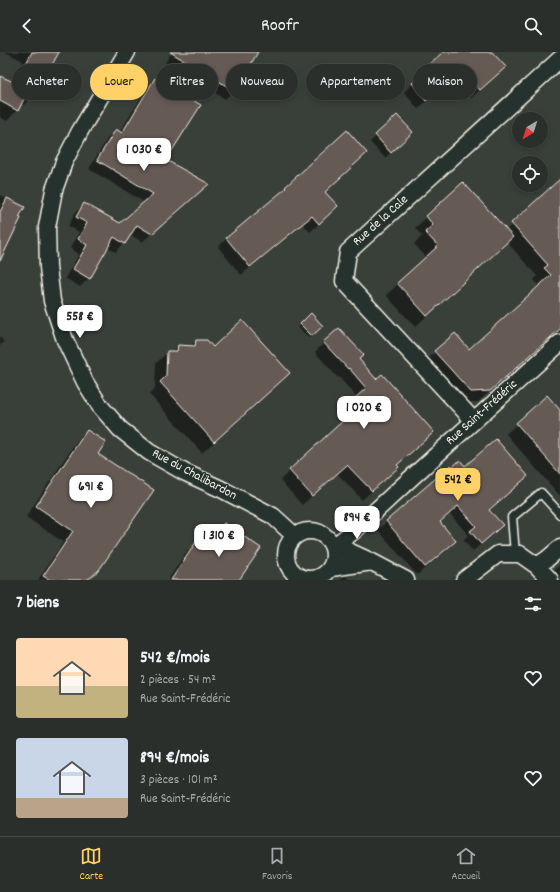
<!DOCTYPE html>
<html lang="fr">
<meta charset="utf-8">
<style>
:root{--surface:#2b2f2b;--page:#333733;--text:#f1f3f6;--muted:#a6a9a9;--line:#474a47;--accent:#ffd166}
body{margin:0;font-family:Dekko,sans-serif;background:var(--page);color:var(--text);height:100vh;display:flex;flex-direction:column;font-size:15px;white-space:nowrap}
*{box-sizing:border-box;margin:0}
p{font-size:13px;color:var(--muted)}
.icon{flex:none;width:22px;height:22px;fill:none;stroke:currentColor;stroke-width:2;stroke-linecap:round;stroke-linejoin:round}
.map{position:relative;height:528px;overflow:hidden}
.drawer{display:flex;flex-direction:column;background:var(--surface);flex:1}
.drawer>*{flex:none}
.guide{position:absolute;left:12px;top:12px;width:536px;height:36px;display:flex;gap:8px}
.needle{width:26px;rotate:218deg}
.fabs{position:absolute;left:512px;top:60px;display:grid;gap:8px}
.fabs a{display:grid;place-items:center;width:36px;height:36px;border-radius:50%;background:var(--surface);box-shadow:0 2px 6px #0003,0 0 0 1px var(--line);font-size:20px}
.price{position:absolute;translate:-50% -34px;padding:0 9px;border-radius:8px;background:#fff;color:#222;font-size:13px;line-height:26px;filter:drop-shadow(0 1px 2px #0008)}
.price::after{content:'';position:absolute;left:50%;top:24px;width:12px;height:9px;margin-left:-6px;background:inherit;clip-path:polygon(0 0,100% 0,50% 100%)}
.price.current{background:var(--accent);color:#111}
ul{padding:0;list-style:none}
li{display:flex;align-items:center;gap:12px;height:100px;padding:0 16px}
li span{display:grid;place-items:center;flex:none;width:112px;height:80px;border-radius:4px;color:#555}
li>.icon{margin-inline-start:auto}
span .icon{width:48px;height:48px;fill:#fffc;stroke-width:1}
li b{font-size:17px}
h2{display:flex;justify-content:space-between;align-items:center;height:48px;padding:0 16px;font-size:17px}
.chip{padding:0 14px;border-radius:18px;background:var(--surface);box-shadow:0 2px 6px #0003,0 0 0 1px var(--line);font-size:14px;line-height:36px}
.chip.current{background:var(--accent);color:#111}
header{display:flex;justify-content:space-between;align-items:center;height:52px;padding:0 16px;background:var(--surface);font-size:18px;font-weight:600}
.tab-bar{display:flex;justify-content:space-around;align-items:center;height:56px;border-top:1px solid var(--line);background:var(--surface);font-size:11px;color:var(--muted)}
.tab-bar a{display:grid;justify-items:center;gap:2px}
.tab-bar .current{color:var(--accent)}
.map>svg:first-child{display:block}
.shadow{fill:#0007}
.building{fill:#665a55;stroke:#f4f1e8}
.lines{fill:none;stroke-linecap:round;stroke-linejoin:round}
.service-casing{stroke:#f4f1e8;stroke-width:11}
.minor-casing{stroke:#f4f1e8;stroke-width:19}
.service{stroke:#26332d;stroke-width:8}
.minor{stroke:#26332d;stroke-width:16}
.labels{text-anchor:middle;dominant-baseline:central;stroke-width:3;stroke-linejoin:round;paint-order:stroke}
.street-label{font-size:13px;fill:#f4f1e8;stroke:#26332d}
</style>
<header><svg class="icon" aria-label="back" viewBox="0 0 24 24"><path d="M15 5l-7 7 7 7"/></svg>Roofr<svg class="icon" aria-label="search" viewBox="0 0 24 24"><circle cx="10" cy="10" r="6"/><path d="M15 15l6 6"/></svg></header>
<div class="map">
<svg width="560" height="528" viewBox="0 0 560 528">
<rect width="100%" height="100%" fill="#393f39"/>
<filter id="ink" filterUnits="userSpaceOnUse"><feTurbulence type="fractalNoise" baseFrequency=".025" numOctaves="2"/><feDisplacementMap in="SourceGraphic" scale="8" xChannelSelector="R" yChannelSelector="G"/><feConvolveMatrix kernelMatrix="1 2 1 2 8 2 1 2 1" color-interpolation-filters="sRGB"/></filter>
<g filter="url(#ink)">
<!-- shadow -->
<path class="shadow" d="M5 0H60L56 4 35 42 24 53 21 51 17 58 7 69 0 65V25L12 31 23 9Z
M172 0H257L234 38 225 47 165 11Z
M444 0H491L496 23 471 46 453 25 418 57 404 40 414 30 413 29 421 21Z
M155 27 165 108 199 140 142 190 130 182 124 191 116 200 107 195 89 226 80 235 65 226 79 202 70 196 79 180 68 174 75 161 84 153 120 172 144 150 89 117 107 87 116 78 119 81 147 36Z
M397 64 412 80 385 106 370 90Z
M557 131 560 134V277L478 350H459L424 311 435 300 469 298 540 235 534 228 537 224 507 190 415 275 386 243 427 206 414 192 422 184 415 176 463 132 506 178Z
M286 136 328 163 310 180 303 172 241 223 218 195 227 186 279 143Z
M0 143 23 155 0 207Z
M311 262 322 273 309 286 298 275Z
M0 285 4 290 0 294Z
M196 289 213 296 278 332 202 401 149 342 155 336 156 311 168 300H172L178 294 190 295Z
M324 291 357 308 396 414 388 424 362 448 337 421 302 453 280 428 349 365 344 359 357 346 339 325 338 326 315 300Z
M560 359V444L506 382 517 372Z
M87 379 97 402 98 518 88 528H38L63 490 26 465 76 390Z
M451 414 452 416 465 415 527 424 489 459 493 481 473 499 463 488 468 483 450 462 439 471 447 497 417 523 378 478 386 470Z
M224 472 238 528H168L185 502 196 491 205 496 213 484Z
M560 513V528H548L546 526Z
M346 524 349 528H340L343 525Z"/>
<!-- building -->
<path class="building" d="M32 0H59L36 43 28 39 18 59 0 49V24L16 31Z
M170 0H258L235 39Z
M443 0H492L506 15 480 38 461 18 426 49 412 31 423 23 420 20Z
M155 26 201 53 166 108 209 132 152 182 137 173 125 192 114 185 90 227 73 217 87 193 78 187 87 171 76 165 84 151 120 171 153 142 97 108 116 77 122 81Z
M397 63 413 80 391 101 375 83Z
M347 78 367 101 325 140 338 154 319 172 312 164 250 215 226 186 286 136 285 135Z
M560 127V277L490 339 471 340 434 299 455 281 469 297 551 223 544 216 548 213 511 171Z
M463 130 513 185 427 264 397 231 438 194 425 180 433 173 426 164Z
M7 146 25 155 19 165 21 166 0 209V160Z
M311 261 323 274 312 284 300 272Z
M242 268 290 321 214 390 160 330 166 324 167 299H177L178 293 195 294 196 288H207L213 295Z
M339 276 364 303 359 307 376 327 382 322 434 380 397 413 399 415 372 439 347 413 312 444 289 418 358 355 352 349 366 336 349 316 348 317 323 290Z
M547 343 560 358V422L516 371Z
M87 378 106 390 98 402 154 438 99 518 90 526 86 528H50L43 524 73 479 36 454Z
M496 387 528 424 489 458 503 473 481 492 470 479 476 474 458 454 440 470 456 489 425 515 386 469 451 413 452 415 460 408 465 414Z
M224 471 261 496 239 528H171L196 490 207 497Z"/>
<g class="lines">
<defs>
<path id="service" d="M515 502 512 465 541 441 560 462"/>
<path id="minor" d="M127 0 80 79 64 110 54 138 47 175 48 215 52 249 65 288 85 330 100 354 120 377 149 400 184 420 221 437 273 464 295 484
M474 369 344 229 348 200 560 7
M286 503a24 24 0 1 1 48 0a24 24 0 1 1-48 0Z
M333 495 355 478 410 427 560 291
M334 497 346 498 372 510 406 528
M537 514 550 528
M331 516 372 510
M464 528 498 502H520L537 514 547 507 560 496"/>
</defs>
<!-- service casing -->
<use href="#service" class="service-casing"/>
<!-- minor casing -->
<use href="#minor" class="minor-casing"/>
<!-- service -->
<use href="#service" class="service"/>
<!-- minor -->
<use href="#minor" class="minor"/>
</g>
</g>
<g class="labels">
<!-- street labels -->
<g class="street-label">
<text transform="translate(381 169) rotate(-42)">Rue de la Cale</text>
<text transform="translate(482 361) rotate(-42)">Rue Saint-Frédéric</text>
<text transform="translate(194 423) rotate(28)">Rue du Chalibardon</text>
</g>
</g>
</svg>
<div class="fabs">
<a><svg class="needle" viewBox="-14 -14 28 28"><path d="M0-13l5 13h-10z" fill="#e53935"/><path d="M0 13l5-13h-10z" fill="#a6a9a9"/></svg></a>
<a><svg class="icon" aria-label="locate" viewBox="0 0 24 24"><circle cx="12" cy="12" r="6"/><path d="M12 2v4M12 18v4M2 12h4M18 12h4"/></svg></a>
</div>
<b class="price" style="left:144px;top:120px">1 030 €</b>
<b class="price" style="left:80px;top:287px">558 €</b>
<b class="price" style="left:364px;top:378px">1 020 €</b>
<b class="price current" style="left:458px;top:450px">542 €</b>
<b class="price" style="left:91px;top:457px">691 €</b>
<b class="price" style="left:357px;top:488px">894 €</b>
<b class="price" style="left:219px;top:506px">1 310 €</b>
<div class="guide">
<a class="chip">Acheter</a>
<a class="chip current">Louer</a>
<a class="chip">Filtres</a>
<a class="chip">Nouveau</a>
<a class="chip">Appartement</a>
<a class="chip">Maison</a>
</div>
</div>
<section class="drawer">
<h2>7 biens<svg class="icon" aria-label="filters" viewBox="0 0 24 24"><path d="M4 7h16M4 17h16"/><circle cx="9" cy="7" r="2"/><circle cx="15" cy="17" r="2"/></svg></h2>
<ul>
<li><span style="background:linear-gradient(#ffd9b3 60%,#c2b280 0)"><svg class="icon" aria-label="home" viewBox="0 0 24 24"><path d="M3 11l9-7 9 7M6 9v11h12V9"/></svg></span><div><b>542 €/mois</b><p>2 pièces · 54 m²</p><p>Rue Saint-Frédéric</p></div><svg class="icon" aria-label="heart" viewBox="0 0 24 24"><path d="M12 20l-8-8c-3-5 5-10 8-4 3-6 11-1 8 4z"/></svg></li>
<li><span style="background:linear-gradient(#c9d6e8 75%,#b9a48a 0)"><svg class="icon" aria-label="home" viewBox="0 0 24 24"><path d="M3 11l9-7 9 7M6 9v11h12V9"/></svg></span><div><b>894 €/mois</b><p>3 pièces · 101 m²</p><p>Rue Saint-Frédéric</p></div><svg class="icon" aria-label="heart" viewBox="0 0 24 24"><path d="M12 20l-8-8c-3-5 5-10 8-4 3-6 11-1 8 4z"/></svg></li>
</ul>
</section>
<nav class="tab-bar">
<a class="current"><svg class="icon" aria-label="map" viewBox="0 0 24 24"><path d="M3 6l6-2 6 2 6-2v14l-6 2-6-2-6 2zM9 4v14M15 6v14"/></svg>Carte</a>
<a><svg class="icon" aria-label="saved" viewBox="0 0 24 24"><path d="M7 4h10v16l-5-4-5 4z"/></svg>Favoris</a>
<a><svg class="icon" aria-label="home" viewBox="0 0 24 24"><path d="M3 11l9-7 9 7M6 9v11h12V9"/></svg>Accueil</a>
</nav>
